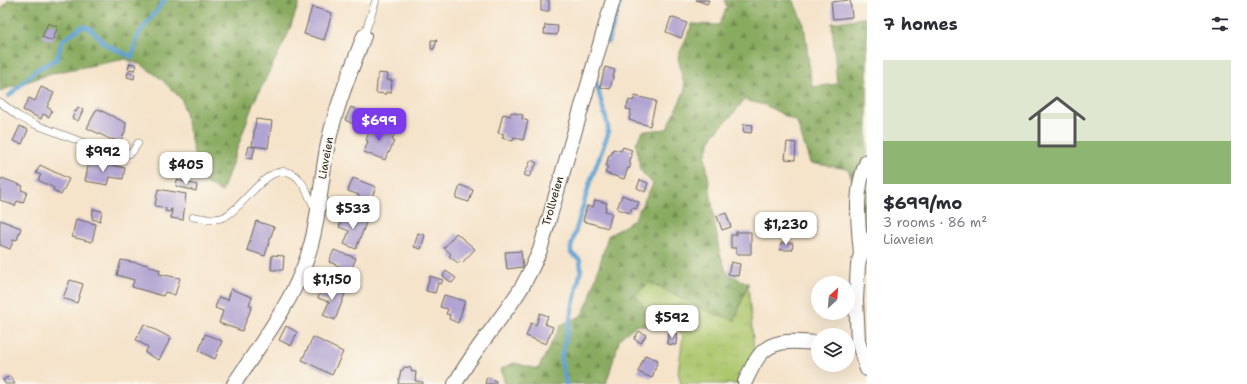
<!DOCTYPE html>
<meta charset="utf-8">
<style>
:root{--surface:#fff;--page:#f2f2f3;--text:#2b2b33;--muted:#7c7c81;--line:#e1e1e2;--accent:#7c3aed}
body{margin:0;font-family:"Shantell Sans",sans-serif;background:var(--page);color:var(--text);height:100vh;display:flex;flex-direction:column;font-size:15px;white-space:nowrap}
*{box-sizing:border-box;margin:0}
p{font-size:13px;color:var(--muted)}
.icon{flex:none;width:22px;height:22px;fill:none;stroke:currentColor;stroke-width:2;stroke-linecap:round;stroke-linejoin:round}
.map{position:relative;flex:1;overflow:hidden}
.side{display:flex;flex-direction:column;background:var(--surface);width:380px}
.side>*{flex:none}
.needle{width:26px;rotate:26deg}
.fabs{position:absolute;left:811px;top:276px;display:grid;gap:8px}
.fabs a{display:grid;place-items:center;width:44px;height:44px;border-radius:50%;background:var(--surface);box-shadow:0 4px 16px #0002;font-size:20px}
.price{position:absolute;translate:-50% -34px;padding:0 9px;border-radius:8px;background:#fff;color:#222;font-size:13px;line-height:26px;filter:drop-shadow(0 1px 2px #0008)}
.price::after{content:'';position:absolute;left:50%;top:24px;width:12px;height:9px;margin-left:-6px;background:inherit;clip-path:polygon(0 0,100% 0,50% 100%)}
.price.current{background:var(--accent);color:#fff}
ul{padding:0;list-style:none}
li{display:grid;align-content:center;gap:8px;height:212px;padding:0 16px}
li+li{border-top:1px solid var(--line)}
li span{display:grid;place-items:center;height:124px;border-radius:0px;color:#555}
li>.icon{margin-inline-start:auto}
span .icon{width:72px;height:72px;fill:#fffc;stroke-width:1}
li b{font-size:17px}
h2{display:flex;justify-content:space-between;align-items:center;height:48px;padding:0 16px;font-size:17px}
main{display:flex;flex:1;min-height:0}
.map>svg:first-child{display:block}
.grass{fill:url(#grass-tufts);stroke:#647144}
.forest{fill:url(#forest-firs);stroke:#52643e}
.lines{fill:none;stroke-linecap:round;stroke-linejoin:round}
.stream{stroke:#60a2d3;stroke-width:4.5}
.building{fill:#b1a4d2}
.lane-casing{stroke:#686259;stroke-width:8}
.street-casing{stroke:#686259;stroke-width:16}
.lane{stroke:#fff;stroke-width:7}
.street{stroke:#fff;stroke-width:14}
.labels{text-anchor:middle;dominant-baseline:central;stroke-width:3;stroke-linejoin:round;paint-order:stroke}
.street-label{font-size:11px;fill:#1c1c1c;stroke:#fbf7ec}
</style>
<main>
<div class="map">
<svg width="867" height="384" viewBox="0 0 867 384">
<defs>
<pattern id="grass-tufts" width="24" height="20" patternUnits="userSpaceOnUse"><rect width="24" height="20" fill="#acc66c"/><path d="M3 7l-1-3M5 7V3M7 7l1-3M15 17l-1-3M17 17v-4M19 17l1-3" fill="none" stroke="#93aa5d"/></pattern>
<pattern id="forest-firs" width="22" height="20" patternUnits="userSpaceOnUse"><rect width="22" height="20" fill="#89ab60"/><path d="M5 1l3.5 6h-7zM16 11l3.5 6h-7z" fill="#6f8a4e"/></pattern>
</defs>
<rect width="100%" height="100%" fill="#fbf7ec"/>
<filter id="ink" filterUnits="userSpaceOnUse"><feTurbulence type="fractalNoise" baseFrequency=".025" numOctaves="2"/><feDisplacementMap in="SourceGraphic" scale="8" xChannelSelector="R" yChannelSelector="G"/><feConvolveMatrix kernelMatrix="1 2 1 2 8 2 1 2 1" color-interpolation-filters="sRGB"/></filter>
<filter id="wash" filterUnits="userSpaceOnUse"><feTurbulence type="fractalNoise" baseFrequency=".012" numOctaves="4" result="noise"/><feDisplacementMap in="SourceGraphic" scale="16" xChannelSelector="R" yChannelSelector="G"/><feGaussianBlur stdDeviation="0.9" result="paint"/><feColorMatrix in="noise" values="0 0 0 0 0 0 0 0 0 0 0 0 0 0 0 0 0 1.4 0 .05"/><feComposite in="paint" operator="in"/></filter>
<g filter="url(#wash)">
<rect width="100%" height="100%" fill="#f5e3ca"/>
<!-- grass -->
<path class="grass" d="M650 282 705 310 735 320 748 283 754 351 741 384H681L678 372 683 336 675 327H653L649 313 634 295Z"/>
<!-- forest -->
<path class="forest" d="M8 0H300L288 34 253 104 222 192 200 180 182 100 160 78 142 65 125 59 53 73 0 91V11Z
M724 0H793L804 25 812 87 837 84 832 23 867 17V233L865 237 854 185 848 169 810 163 797 122 765 105 744 100 735 112 713 135 705 156 719 250 727 274 748 283 735 320 705 310 650 282 635 295 649 313 653 327 636 325 620 338 606 384H505L501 369 514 363 538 369 561 325 581 316 589 301 608 236 634 220 653 184 640 170 636 143 643 131 667 129 685 90 678 57 692 24 719 25 727 7Z"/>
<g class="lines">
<!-- stream -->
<path class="stream" d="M608 42 621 0
M9 96 36 70 57 59 62 41 82 26 91 29 106 45 132 57 138 35 165 0
M566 384 561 360 581 269 580 260 571 253V247L590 182 608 134V126L595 79"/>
</g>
<g id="blocks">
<!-- building -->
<path class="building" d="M541 0H549V11H541Z
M696 0H709L707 4Z
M850 0 852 17 833 19 831 2Z
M312 7 332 13 324 40 304 34Z
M671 17 687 23 681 38 666 32Z
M48 23 58 27 52 41 42 37Z
M545 25 558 26 557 35 544 34Z
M431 40H437L434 49H431Z
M130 63 137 65 135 70 128 69Z
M605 67 615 70 610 89 600 87Z
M128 72 135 74 134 79 127 77Z
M378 73 388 74 387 80H392L391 93 386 92V94L376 93Z
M41 87 54 93 47 107 52 110 49 117 43 114 41 119 23 110 29 98 35 101Z
M635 96 656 101 650 126 629 120 631 110 626 109 629 100 633 101Z
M78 107 83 110 78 121 72 118 74 114 73 113 74 111 76 112Z
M351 107 359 111 353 124 345 120Z
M98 109 126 123 125 132 120 142 113 139 112 140 87 128 96 110Z
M511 112 523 115 522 119 528 121 523 140 514 137 513 141 502 138 504 134 498 133 503 114 510 116Z
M256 119 272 121 268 148 252 146Z
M744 124 753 125 751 133 743 132Z
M374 125 395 133 392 140 394 141 389 153 388 152 385 160 364 152 368 141 366 140 369 132 371 133Z
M20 126 28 130 22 144 13 141Z
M787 142 796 143 795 160 785 159Z
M249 146 255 148 252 159 246 158Z
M623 147 632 150 630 154 632 155 629 163 631 164 629 169 628 168 624 179 605 173 608 166H606L609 155H611L613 149 621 151Z
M531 160 537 163 529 177 524 175Z
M89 162 98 164V162L125 168 123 179 110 177 108 185 85 181Z
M40 165 69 179 61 195 53 190 54 188 38 180 41 175 36 173Z
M2 178 23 186 21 190 27 192 23 203 17 201 15 206 0 200V184Z
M353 178 376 187 365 213 354 208 359 195 348 191Z
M177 180 197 185 196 191 176 186Z
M640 180 648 183 645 192 637 188Z
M460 185 473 190 469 202 456 198Z
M158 189 186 194 183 220 171 218 172 209H171L170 212 165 211 166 208 155 206Z
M622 195 639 202 636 209 632 208 630 213 617 209Z
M595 200 607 203 605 211 612 213 608 228 583 221 587 206 593 207Z
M93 209 102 211 100 221 92 219Z
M726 213 731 227 722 230 717 216Z
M344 214 366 223 356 249 344 244 349 231 339 227Z
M76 219 96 224 92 242 72 237Z
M0 220 21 228 17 240 14 239 10 249 0 245Z
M256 221 274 227 265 256 247 250Z
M736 232H751V254H736V248H731V235H736Z
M418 233 425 235 421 249 414 247Z
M456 233 475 249 462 263 460 261 458 263 449 256 451 254 444 248Z
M781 243H793L792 250H780Z
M334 250 356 258 346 284 334 280 339 266 329 262Z
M521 251 523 267 507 269 505 252Z
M272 255 284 256 283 270H271Z
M121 260 149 265V266L160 270 159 274 180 278 175 295 165 292 163 296 132 287 134 280 117 275Z
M731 262 740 264 738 276 728 274Z
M446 271 456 278 452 283 443 276Z
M430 276 443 280 441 284 438 283 435 293 426 291Z
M70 280 83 284 77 303 63 298Z
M323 285 345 294 335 320 323 315 329 302 318 298Z
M231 289 252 297 249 305 252 306 242 331 219 323 223 311 215 308 219 297 228 300Z
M444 295 465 301 458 323 449 319 450 315 446 314 448 309 440 307Z
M540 313 548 316 545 324 553 327 546 344 526 336 531 323 536 325Z
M144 324 171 338 159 360 145 353 148 347 136 340Z
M286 326 297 332 291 346 279 340Z
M639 331 646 335 641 343 634 339Z
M668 333 677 334 676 345 667 344Z
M205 334 222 341 215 359 199 351Z
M313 337 343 352 332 375 302 360Z
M645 355 658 360 652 378 638 372Z
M404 367 411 368V371L416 372 415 381 423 382V384H398L401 370H403Z
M10 376 15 384H5L3 380Z
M487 377 496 381 495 384H485Z"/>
</g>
</g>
<g filter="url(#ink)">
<use href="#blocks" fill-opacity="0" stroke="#686259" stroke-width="1"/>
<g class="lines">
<defs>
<path id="lane" d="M364 36 376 0
M0 102 18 116 34 124 106 151 129 154 133 151 138 143
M193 217C203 218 215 221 224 217 246 207 271 153 298 178 306 186 310 200 316 210"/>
<path id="street" d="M867 240 861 254 858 265 856 300 858 341 867 369
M861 253C858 222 854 190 867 161
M745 382C749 373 753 364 759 356 773 337 797 342 818 343
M234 384C259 346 293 301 307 258 320 220 320 179 329 139 337 104 351 70 364 36
M455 384C472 352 496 326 516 296 526 282 533 266 540 250L613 0"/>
</defs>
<!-- lane casing -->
<use href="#lane" class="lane-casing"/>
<!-- street casing -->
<use href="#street" class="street-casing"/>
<!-- lane -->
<use href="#lane" class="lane"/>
<!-- street -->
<use href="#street" class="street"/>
</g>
</g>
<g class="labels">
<!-- street labels -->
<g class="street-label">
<text transform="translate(326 158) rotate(-80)">Liaveien</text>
<text transform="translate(553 201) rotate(-74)">Trollveien</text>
</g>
</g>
</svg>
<div class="fabs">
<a><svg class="needle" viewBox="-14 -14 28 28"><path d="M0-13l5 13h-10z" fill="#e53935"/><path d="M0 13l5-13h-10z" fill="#7c7c81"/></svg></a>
<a><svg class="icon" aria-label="layers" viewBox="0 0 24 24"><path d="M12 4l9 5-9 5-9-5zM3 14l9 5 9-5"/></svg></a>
</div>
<b class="price current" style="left:379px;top:142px">$699</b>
<b class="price" style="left:103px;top:173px">$992</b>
<b class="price" style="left:186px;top:186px">$405</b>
<b class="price" style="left:353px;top:230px">$533</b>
<b class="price" style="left:786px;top:246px">$1,230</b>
<b class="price" style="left:332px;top:301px">$1,150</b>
<b class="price" style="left:672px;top:339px">$592</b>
</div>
<section class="side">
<h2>7 homes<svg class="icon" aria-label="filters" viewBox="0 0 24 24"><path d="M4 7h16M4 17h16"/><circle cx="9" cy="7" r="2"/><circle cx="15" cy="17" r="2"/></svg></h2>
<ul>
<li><span style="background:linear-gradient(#dfe7d0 65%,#8fb573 0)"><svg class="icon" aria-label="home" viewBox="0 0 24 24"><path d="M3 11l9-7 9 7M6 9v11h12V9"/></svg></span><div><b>$699/mo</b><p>3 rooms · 86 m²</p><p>Liaveien</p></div></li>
</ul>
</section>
</main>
